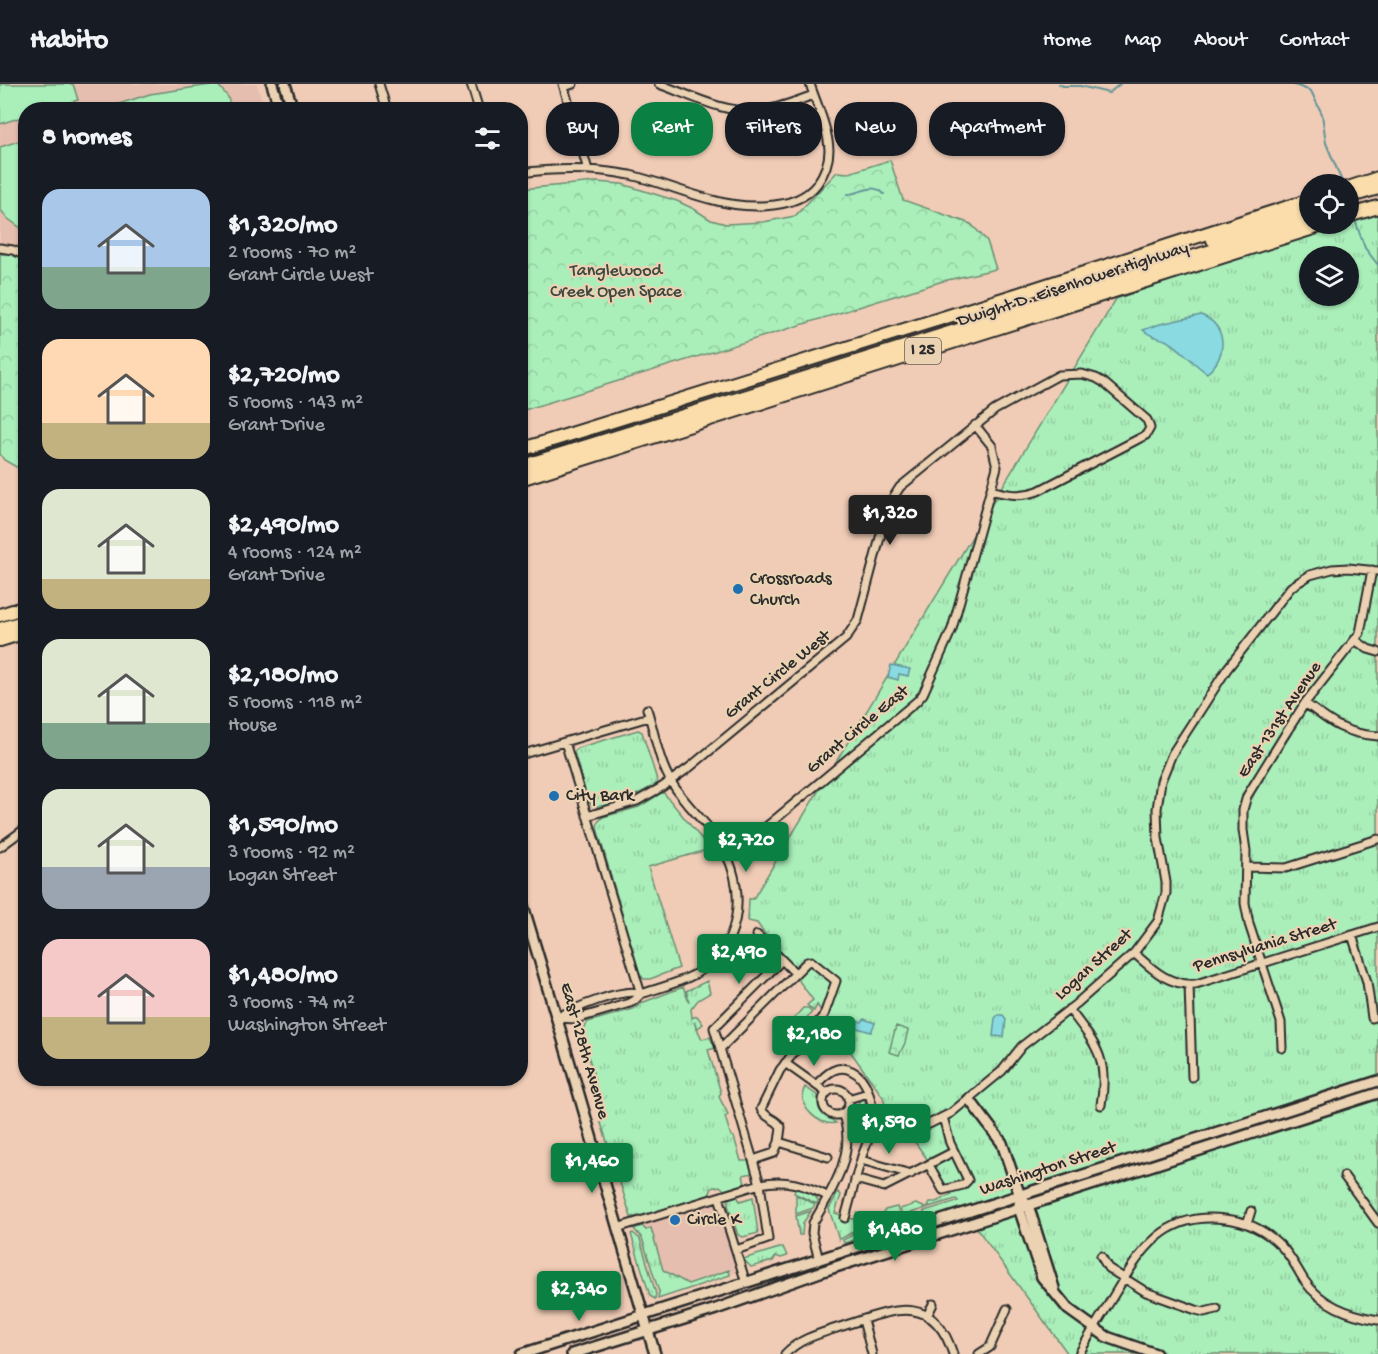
<!DOCTYPE html>
<meta charset="utf-8">
<style>
:root{--surface:#171b24;--page:#20242c;--text:#f1f3f6;--muted:#9ea1a6;--line:#363941;--accent:#0b8043}
body{margin:0;font-family:"Gochi Hand",sans-serif;background:var(--page);color:var(--text);height:100vh;display:flex;flex-direction:column;font-size:22px;white-space:nowrap}
*{box-sizing:border-box;margin:0}
p{font-size:20px;color:var(--muted)}
.icon{flex:none;width:33px;height:33px;fill:none;stroke:currentColor;stroke-width:2;stroke-linecap:round;stroke-linejoin:round}
.map{position:relative;flex:1;overflow:hidden}
.panel{position:absolute;left:18px;top:18px;width:510px;height:984px;display:flex;flex-direction:column;background:var(--surface);border-radius:24px;box-shadow:0 2px 4px #0004}
.panel>*{flex:none}
.banner{position:absolute;left:546px;top:18px;width:570px;height:54px;display:flex;gap:12px}
.buttons{position:absolute;left:1299px;top:90px;display:grid;gap:12px}
.buttons a{display:grid;place-items:center;width:60px;height:60px;border-radius:50%;background:var(--surface);box-shadow:0 2px 4px #0004;font-size:30px}
.price{position:absolute;translate:-50% -51px;padding:0 14px;border-radius:6px;background:var(--accent);color:#fff;font-size:20px;line-height:39px;filter:drop-shadow(0 2px 3px #0008)}
.price::after{content:'';position:absolute;left:50%;top:36px;width:18px;height:14px;margin-left:-9px;background:inherit;clip-path:polygon(0 0,100% 0,50% 100%)}
.price.selected{background:#222;color:#fff}
ul{padding:0;list-style:none}
li{display:flex;align-items:center;gap:18px;height:150px;padding:0 24px}
li span{display:grid;place-items:center;flex:none;width:168px;height:120px;border-radius:18px;color:#555}
li>.icon{margin-inline-start:auto}
span .icon{width:72px;height:72px;fill:#fffc;stroke-width:1}
li b{font-size:26px}
h2{display:flex;justify-content:space-between;align-items:center;height:72px;padding:0 24px;font-size:26px}
.chip{padding:0 21px;border-radius:24px;background:var(--surface);box-shadow:0 2px 4px #0004;font-size:21px;line-height:54px}
.chip.selected{background:var(--accent);color:#fff}
header{display:flex;align-items:center;gap:36px;box-sizing:border-box;height:84px;padding:0 30px;background:var(--surface);border-bottom:2px solid var(--line)}
header strong{font-size:28px}
nav{display:flex;gap:33px;margin-inline-start:auto;font-size:21px}
.map>svg:first-child{display:block}
.built{fill:#e6beaf}
.grass{fill:url(#grass-tufts);stroke:#6a8d72;stroke-width:1.5;fill-rule:evenodd}
.park{fill:url(#park-crowns);stroke:#6a8d72;stroke-width:1.5}
.pitch{fill:#aaefba;stroke:#6a8d72;stroke-width:1.5}
.water{fill:#89dae1;stroke:#639498;stroke-width:1.5}
.lines{fill:none;stroke-linecap:round;stroke-linejoin:round}
.stream{stroke:#639498;stroke-width:2}
.street-casing{stroke:#2b2b2b;stroke-width:11}
.secondary-casing{stroke:#2b2b2b;stroke-width:14}
.highway-casing{stroke:#2b2b2b;stroke-width:16}
.street{stroke:#ebd2b3;stroke-width:7}
.secondary{stroke:#ebd2b3;stroke-width:9}
.highway{stroke:#faddab;stroke-width:12}
.poi-dot{fill:#1f6fb2;stroke:#ebd2b3;stroke-width:2}
.labels{text-anchor:middle;dominant-baseline:central;stroke-width:4.5;stroke-linejoin:round;paint-order:stroke}
.shield{fill:#ebd2b3;stroke:#655d54;stroke-width:1.5}
.shield-label{font-size:16px;font-weight:bold;fill:#2b2b2b}
.park-label{font-size:18px;fill:#3e4840;stroke:#ebd2b3}
.street-label{font-size:18px;fill:#2b2b2b;stroke:#ebd2b3}
.poi-label{font-size:18px;fill:#2b2b2b;stroke:#ebd2b3;text-anchor:start}
</style>
<header>
<strong>Habito</strong>
<nav><a>Home</a><a>Map</a><a>About</a><a>Contact</a></nav>
</header>
<div class="map">
<svg width="1378" height="1270" viewBox="0 0 1378 1270">
<defs>
<pattern id="grass-tufts" width="24" height="20" patternUnits="userSpaceOnUse" patternTransform="scale(1.5)"><rect width="24" height="20" fill="#aaefba"/><path d="M3 7l-1-3M5 7V3M7 7l1-3M15 17l-1-3M17 17v-4M19 17l1-3" fill="none" stroke="#92cda0"/></pattern>
<pattern id="park-crowns" width="20" height="18" patternUnits="userSpaceOnUse" patternTransform="scale(1.5)"><rect width="20" height="18" fill="#aaefba"/><path d="M2 6a3 3 0 1 1 6 0M12 15a3 3 0 1 1 6 0" fill="none" stroke="#92cda0"/></pattern>
</defs>
<rect width="100%" height="100%" fill="#f0ccb6"/>
<filter id="ink" filterUnits="userSpaceOnUse"><feTurbulence type="fractalNoise" baseFrequency=".0167" numOctaves="2"/><feDisplacementMap in="SourceGraphic" scale="12" xChannelSelector="R" yChannelSelector="G"/><feConvolveMatrix kernelMatrix="1 2 1 2 8 2 1 2 1" color-interpolation-filters="sRGB"/></filter>
<g filter="url(#ink)">
<!-- built -->
<path class="built" d="M0 0H257L265 25 26 26 25 166 0 158Z
M724 1115 746 1185 680 1209 660 1199 643 1142Z"/>
<!-- grass -->
<path class="grass" d="M1378 124V1270H1068L963 1125C924 1137 883 1146 844 1159L843 1156 854 1150 914 1130 921 1134 924 1131V1127L958 1117 956 1115 928 1123 930 1118H936L952 1110 895 1030 887 1028 883 1013 835 946 832 945 833 943 817 921 814 927 807 921 813 916 757 839 748 837 749 815H753L1116 215 1333 140H1348L1349 134ZM1310 172H1348V212H1310Z
M638 646 642 648 658 699C640 709 615 724 593 722L588 716 574 668 578 664Z
M663 708 710 765 648 783 679 884 650 895H644L640 891 597 744 598 738 603 733 639 723Z
M740 859 747 861 745 870 739 880 734 884 725 887 722 885Z
M707 897 710 909 698 916 691 925 692 934 697 932 703 940 698 944 694 938 702 955 710 953 715 964 708 966 721 1009 719 1012C721 1019 726 1024 728 1031L725 1033 731 1052 734 1053 741 1077H749L753 1089 743 1091 745 1100 724 1106 720 1102 712 1104 709 1111 639 1133H631L601 1039 594 992 581 947 588 938 633 925 644 918 683 903 689 918 686 907Z
M803 924H808L812 928 798 944 791 938Z
M786 943 794 950 786 959 777 961 775 958Z
M805 1003 818 1012C817 1032 824 1030 836 1039 818 1043 795 1020 805 1003Z
M859 1016 863 1015 865 1017 868 1041 864 1050 854 1048C853 1039 851 1029 855 1022L859 1020Z
M796 1104 813 1110 818 1116 817 1120 794 1109Z
M838 1108 841 1111 835 1129 841 1131V1134L854 1135 856 1146 839 1156 829 1125Z
M796 1111 815 1120 813 1124 796 1130Z
M737 1112 740 1117 753 1113 758 1149 743 1153 738 1151 728 1121 729 1114Z
M916 1120 926 1124 902 1132 900 1125Z
M897 1123 900 1133 895 1131 892 1135 858 1146 856 1135 857 1129 881 1133 885 1126Z
M811 1127 803 1139 802 1151H799L796 1132Z
M642 1142 646 1146 651 1144 663 1186 688 1200 729 1186 730 1191 658 1215 659 1208 642 1154 634 1145Z
M633 1149 640 1155 656 1210 655 1215 650 1212 631 1150Z
M783 1163 787 1172 781 1174 776 1172 773 1177 751 1183 743 1175Z"/>
<!-- park -->
<path class="park" d="M890 76 903 116 971 140 987 157 996 185 943 197 521 327V105L596 98 622 100 677 117 694 125 711 136 726 140 763 138 795 132 837 88 849 89Z
M0 170H12L25 178V388L4 376 0 370Z
M896 942 908 946 905 959 899 971 889 968Z"/>
<!-- pitch -->
<path class="pitch" d="M0 0H73L78 16 48 25 26 26 25 32 0 40Z
M217 0 228 13 231 25 106 24 150 10Z
M25 55H26L25 147 7 134 0 125V63Z"/>
<!-- water -->
<path class="water" d="M1201 231C1228 241 1228 273 1207 289 1194 281 1180 263 1169 258 1159 252 1153 255 1143 246L1160 240Z
M891 581 910 585 908 592 899 590 898 596 888 593Z
M998 931H1003L1006 935 1004 953 993 952 995 934Z
M864 935 875 939 871 948 857 944 858 937 862 938Z"/>
<g class="lines">
<!-- stream -->
<path class="stream" d="M1059 0 1063 2H1080L1109 9 1120 0
M1292 0 1311 7 1322 30 1326 59 1343 100
M847 110C860 111 872 97 884 110
M1354 134 1365 164 1378 181"/>
<defs>
<path id="street" d="M379 0 387 26
M471 0 479 26
M563 0 588 86
M659 0C690 11 725 30 759 27 778 25 796 17 814 11
M564 3 573 0
M520 89C557 84 594 84 630 91 657 97 682 108 709 115 740 124 795 129 817 100 824 90 829 79 829 66 828 44 817 21 810 0
M0 164 13 166 26 172
M1355 556 1368 565 1378 568
M1305 619C1331 639 1345 650 1378 652
M565 658 641 910
M520 671 649 633
M587 732 637 717 662 703 690 683 846 554 858 536 889 420 900 403 995 326 1059 291 1082 290 1096 294 1103 298 1147 336 1150 344 1146 351 1038 407C1021 413 1008 411 991 406
M0 763 26 744
M726 769 740 762 760 748 917 617 923 610 952 545 997 383 992 362 975 341
M1246 783 1286 784 1378 755
M757 851 795 889
M1352 851 1367 898 1372 934
M1134 869C1153 886 1169 902 1196 900L1378 843
M1189 901 1192 993
M1069 925C1096 961 1109 974 1101 1021
M557 934 576 935 630 919 635 916 641 910C659 904 680 899 697 889 740 865 747 810 725 768 712 742 687 724 672 699 658 677 655 649 647 625
M557 934C572 925 626 902 641 910
M1282 964 1281 938 1249 840 1245 819 1246 767 1243 746V726L1247 712 1284 652 1305 619 1360 549 1372 486
M720 965 807 878 811 877 836 897 824 931 780 986 761 1025C767 1036 775 1033 781 1043L779 1058 774 1069 753 1076
M785 979 827 1009
M817 1000C826 990 838 979 852 987 868 994 873 1020 873 1036 873 1047 866 1061 862 1072 856 1092 851 1113 845 1134
M823 1018a13 13 0 1 1 26 0a13 13 0 1 1-26 0Z
M848 1015 868 1009
M873 1037 882 1041 910 1043 929 1040 951 1029 1002 987 1022 962 1076 920 1134 869 1158 837 1166 809V798L1158 754 1157 725 1161 697 1172 670 1227 585 1291 503 1310 491 1332 485 1348 484 1378 487
M779 1058 828 1073
M861 1076 911 1090
M929 1081 943 1106 963 1101 968 1096 950 1059 943 1033
M1344 1092 1378 1139
M855 1095 884 1103 953 1068
M719 1113 746 1199
M1247 1140 1251 1127
M617 1144 760 1100C785 1095 804 1100 827 1112
M736 1166 768 1155 760 1100 714 944 782 876
M1101 1172 1108 1184 1146 1208 1196 1226 1204 1228 1217 1225
M819 1176 812 1149 813 1139C832 1106 858 1068 842 1029
M927 1232 933 1220
M863 1236 872 1270
M785 1270C800 1254 822 1249 843 1242 890 1227 933 1206 953 1270
M979 1270 990 1263 1007 1225
M1079 1270C1090 1250 1102 1231 1114 1211 1141 1166 1165 1127 1225 1135 1246 1137 1266 1147 1281 1162 1291 1172 1297 1185 1304 1196 1321 1221 1349 1231 1378 1236"/>
<path id="secondary" d="M272 0 280 26
M285 0 293 26
M520 812C567 964 609 1118 655 1270
M969 1015 1002 1059 1020 1112 1028 1121 1054 1204
M1019 1120V1124L1042 1193 1068 1225 1107 1253 1156 1270
M522 1270 1378 997
M572 1270 716 1225 823 1187 1378 1009"/>
<path id="highway" d="M1348 104 1378 94
M1348 113 1378 104
M1348 132 1378 123
M1213 156 1310 126
M520 366 1016 211 1310 116
M520 383 1301 139
M520 395 1326 140
M0 531 26 523
M0 545 26 537
M0 556 26 548"/>
</defs>
<!-- street casing -->
<use href="#street" class="street-casing"/>
<!-- secondary casing -->
<use href="#secondary" class="secondary-casing"/>
<!-- highway casing -->
<use href="#highway" class="highway-casing"/>
<!-- street -->
<use href="#street" class="street"/>
<!-- secondary -->
<use href="#secondary" class="secondary"/>
<!-- highway -->
<use href="#highway" class="highway"/>
</g>
</g>
<!-- markers -->
<g class="poi-dot">
<circle cx="738" cy="505" r="6"/>
<circle cx="554" cy="712" r="6"/>
<circle cx="675" cy="1136" r="6"/>
</g>
<g class="labels">
<!-- shield labels -->
<rect class="shield" x="905" y="254" width="36" height="26" rx="4.5"/>
<g class="shield-label">
<text x="923" y="267">I 25</text>
</g>
<!-- park labels -->
<g class="park-label">
<text x="616" y="187">Tanglewood<tspan x="616" dy="21">Creek Open Space</tspan></text>
</g>
<!-- street labels -->
<g class="street-label">
<text transform="translate(1073 201) rotate(-18)">Dwight D. Eisenhower Highway</text>
<text transform="translate(778 591) rotate(-39)">Grant Circle West</text>
<text transform="translate(1280 636) rotate(-56)">East 131st Avenue</text>
<text transform="translate(858 646) rotate(-40)">Grant Circle East</text>
<text transform="translate(1265 862) rotate(-17)">Pennsylvania Street</text>
<text transform="translate(1094 881) rotate(-42)">Logan Street</text>
<text transform="translate(584 967) rotate(74)">East 128th Avenue</text>
<text transform="translate(1048 1085) rotate(-18)">Washington Street</text>
</g>
<!-- poi labels -->
<g class="poi-label">
<text x="750" y="495">Crossroads<tspan x="750" dy="21">Church</tspan></text>
<text x="566" y="712">City Bark</text>
<text x="687" y="1136">Circle K</text>
</g>
</g>
</svg>
<div class="buttons">
<a><svg class="icon" aria-label="locate" viewBox="0 0 24 24"><circle cx="12" cy="12" r="6"/><path d="M12 2v4M12 18v4M2 12h4M18 12h4"/></svg></a>
<a><svg class="icon" aria-label="layers" viewBox="0 0 24 24"><path d="M12 4l9 5-9 5-9-5zM3 14l9 5 9-5"/></svg></a>
</div>
<b class="price selected" style="left:890px;top:462px">$1,320</b>
<b class="price" style="left:746px;top:789px">$2,720</b>
<b class="price" style="left:739px;top:901px">$2,490</b>
<b class="price" style="left:814px;top:983px">$2,180</b>
<b class="price" style="left:889px;top:1071px">$1,590</b>
<b class="price" style="left:592px;top:1110px">$1,460</b>
<b class="price" style="left:895px;top:1178px">$1,480</b>
<b class="price" style="left:579px;top:1238px">$2,340</b>
<div class="banner">
<a class="chip">Buy</a>
<a class="chip selected">Rent</a>
<a class="chip">Filters</a>
<a class="chip">New</a>
<a class="chip">Apartment</a>
</div>
<section class="panel">
<h2>8 homes<svg class="icon" aria-label="filters" viewBox="0 0 24 24"><path d="M4 7h16M4 17h16"/><circle cx="9" cy="7" r="2"/><circle cx="15" cy="17" r="2"/></svg></h2>
<ul>
<li><span style="background:linear-gradient(#a9c7e8 65%,#7fa58c 0)"><svg class="icon" aria-label="home" viewBox="0 0 24 24"><path d="M3 11l9-7 9 7M6 9v11h12V9"/></svg></span><div><b>$1,320/mo</b><p>2 rooms · 70 m²</p><p>Grant Circle West</p></div></li>
<li><span style="background:linear-gradient(#ffd9b3 70%,#c2b280 0)"><svg class="icon" aria-label="home" viewBox="0 0 24 24"><path d="M3 11l9-7 9 7M6 9v11h12V9"/></svg></span><div><b>$2,720/mo</b><p>5 rooms · 143 m²</p><p>Grant Drive</p></div></li>
<li><span style="background:linear-gradient(#dfe7d0 75%,#c2b280 0)"><svg class="icon" aria-label="home" viewBox="0 0 24 24"><path d="M3 11l9-7 9 7M6 9v11h12V9"/></svg></span><div><b>$2,490/mo</b><p>4 rooms · 124 m²</p><p>Grant Drive</p></div></li>
<li><span style="background:linear-gradient(#dfe7d0 70%,#7fa58c 0)"><svg class="icon" aria-label="home" viewBox="0 0 24 24"><path d="M3 11l9-7 9 7M6 9v11h12V9"/></svg></span><div><b>$2,180/mo</b><p>5 rooms · 118 m²</p><p>House</p></div></li>
<li><span style="background:linear-gradient(#dfe7d0 65%,#9aa5b1 0)"><svg class="icon" aria-label="home" viewBox="0 0 24 24"><path d="M3 11l9-7 9 7M6 9v11h12V9"/></svg></span><div><b>$1,590/mo</b><p>3 rooms · 92 m²</p><p>Logan Street</p></div></li>
<li><span style="background:linear-gradient(#f6c9c9 65%,#c2b280 0)"><svg class="icon" aria-label="home" viewBox="0 0 24 24"><path d="M3 11l9-7 9 7M6 9v11h12V9"/></svg></span><div><b>$1,480/mo</b><p>3 rooms · 74 m²</p><p>Washington Street</p></div></li>
</ul>
</section>
</div>
